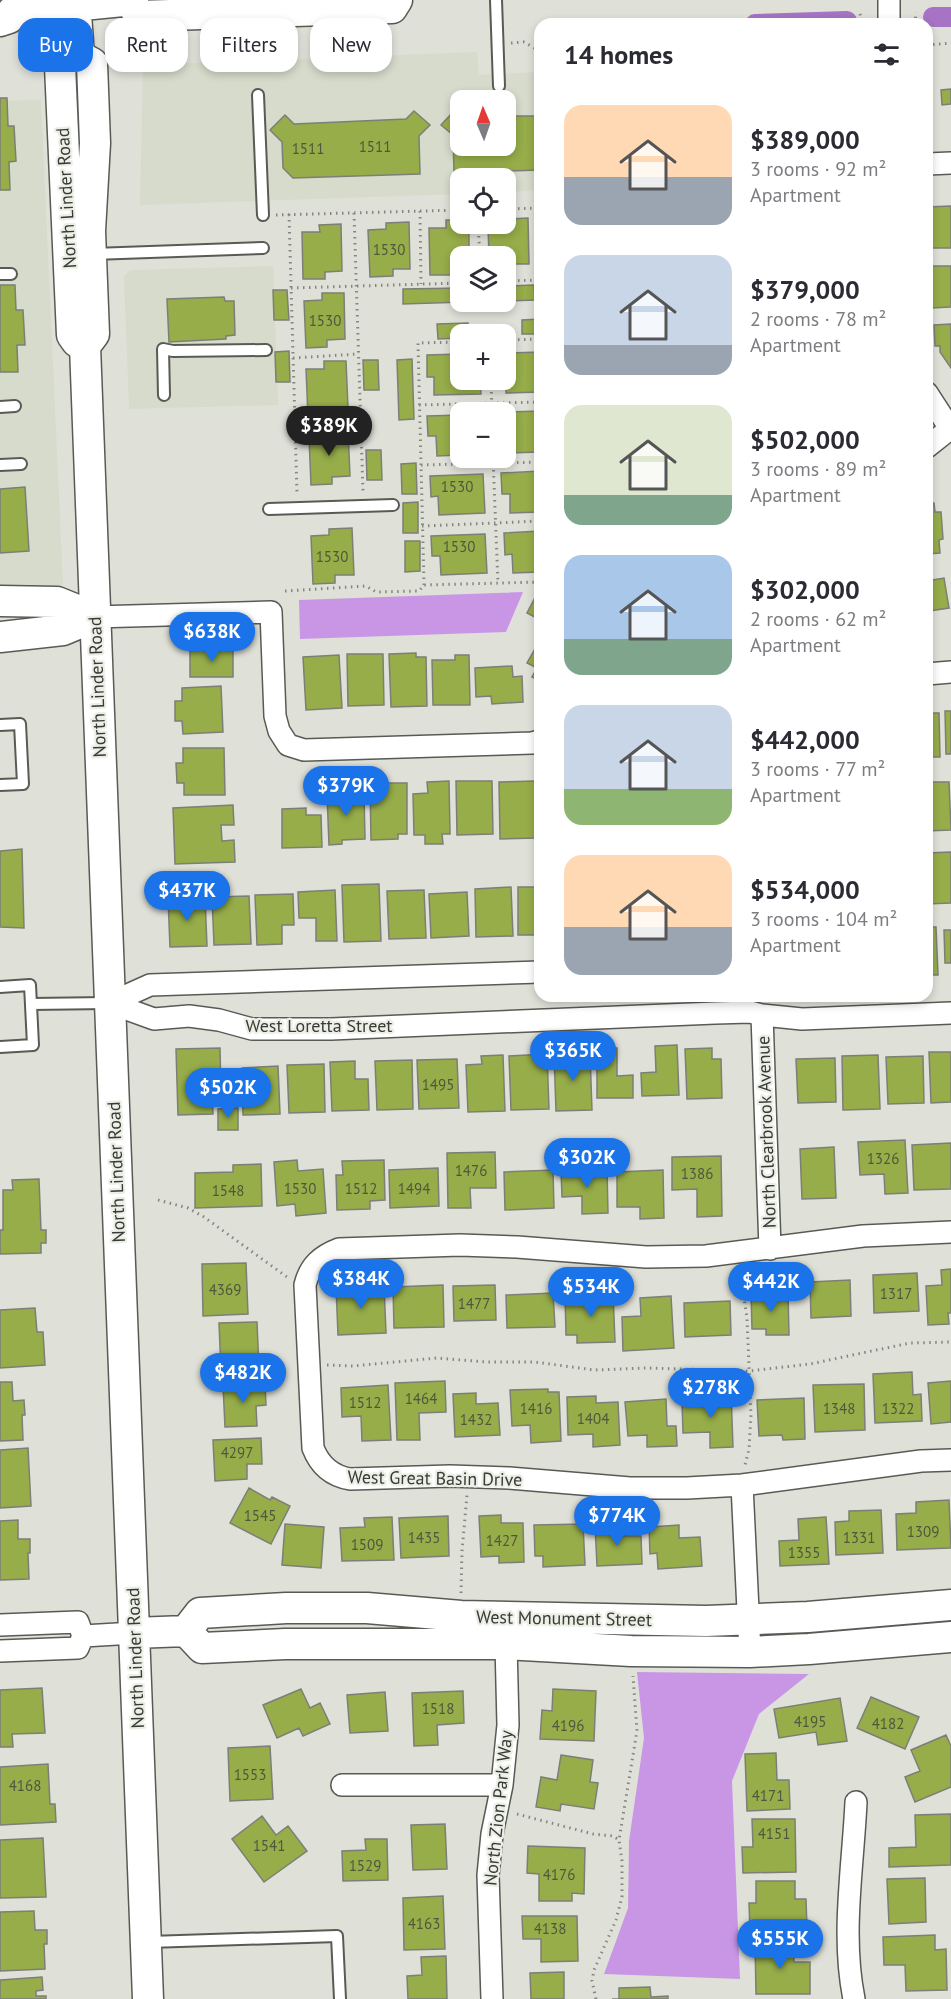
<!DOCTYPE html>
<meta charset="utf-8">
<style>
:root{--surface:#fff;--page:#f2f2f3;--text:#2b2b33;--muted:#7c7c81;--accent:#1a73e8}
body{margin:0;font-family:"PT Sans",sans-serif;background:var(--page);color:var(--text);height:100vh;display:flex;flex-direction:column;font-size:22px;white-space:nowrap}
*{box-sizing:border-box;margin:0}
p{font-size:20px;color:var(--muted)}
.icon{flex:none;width:33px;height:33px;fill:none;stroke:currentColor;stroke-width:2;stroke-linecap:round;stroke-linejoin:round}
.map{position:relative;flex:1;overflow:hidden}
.sheet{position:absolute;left:534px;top:18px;width:399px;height:984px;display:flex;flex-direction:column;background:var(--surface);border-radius:18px;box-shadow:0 3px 9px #0003}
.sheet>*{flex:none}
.banner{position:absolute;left:18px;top:18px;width:426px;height:54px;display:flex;gap:12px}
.needle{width:39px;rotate:358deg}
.buttons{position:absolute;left:450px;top:90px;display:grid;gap:12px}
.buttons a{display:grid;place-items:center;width:66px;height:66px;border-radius:12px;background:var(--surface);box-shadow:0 3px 9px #0003;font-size:30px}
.price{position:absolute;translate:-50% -51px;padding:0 14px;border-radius:21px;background:var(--accent);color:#fff;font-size:20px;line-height:39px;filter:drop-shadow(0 2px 3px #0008)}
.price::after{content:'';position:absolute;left:50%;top:36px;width:18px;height:14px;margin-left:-9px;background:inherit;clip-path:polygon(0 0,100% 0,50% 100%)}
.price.active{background:#222;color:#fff}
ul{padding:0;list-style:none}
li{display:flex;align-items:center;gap:18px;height:150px;padding:0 30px}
li span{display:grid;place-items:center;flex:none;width:168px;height:120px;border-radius:18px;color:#555}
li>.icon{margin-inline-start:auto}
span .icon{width:72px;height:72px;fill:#fffc;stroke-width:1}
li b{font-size:26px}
h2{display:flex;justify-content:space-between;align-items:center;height:72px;padding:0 30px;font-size:26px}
.chip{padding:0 21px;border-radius:18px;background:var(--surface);box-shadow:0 3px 9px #0003;font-size:21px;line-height:54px}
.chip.active{background:var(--accent);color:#fff}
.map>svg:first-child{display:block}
.built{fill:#d6dbcb;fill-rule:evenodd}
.green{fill:#c996e6}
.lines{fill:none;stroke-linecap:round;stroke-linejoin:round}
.canal{stroke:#a773c4;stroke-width:20}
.building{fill:#96ad49;stroke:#7d7f77;stroke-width:1.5}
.lane-casing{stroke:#585b53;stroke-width:14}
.street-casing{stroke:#585b53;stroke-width:24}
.secondary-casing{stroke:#585b53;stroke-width:33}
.path{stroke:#848680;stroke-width:3;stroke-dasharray:1.5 4.5;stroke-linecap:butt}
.lane{stroke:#fff;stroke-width:10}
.street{stroke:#fff;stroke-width:21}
.secondary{stroke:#fff;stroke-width:30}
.labels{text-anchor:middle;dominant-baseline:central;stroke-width:4.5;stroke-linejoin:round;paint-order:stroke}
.number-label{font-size:15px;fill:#50573c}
.street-label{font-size:18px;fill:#393a37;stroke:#ecefe6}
</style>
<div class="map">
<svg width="951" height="1999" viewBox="0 0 951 1999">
<rect width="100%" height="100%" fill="#dfe1d9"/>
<!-- built -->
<path class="built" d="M477 52 479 75 540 72V190L506 192V178H460V194L140 205 143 65ZM460 100H506V146H460Z
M41 100 63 585 0 586V101Z
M273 266 278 405 129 409 124 276 130 270Z"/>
<!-- green -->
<path class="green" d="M523 592 506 632 300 639 299 600Z
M637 1672 809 1674 759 1714 732 1781 740 1979 604 1974 628 1908 629 1841 644 1738Z"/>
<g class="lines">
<!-- canal -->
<path class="canal" d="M933 17H951
M755 24 847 21"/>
</g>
<!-- building -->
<path class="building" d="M951 89V104L942 105 941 90Z
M0 98H7L8 126H14L16 161 9 162 10 190H0Z
M456 109 460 114V146H506V116H540V170L454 173 453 135 441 125Z
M414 111 430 125 419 136 420 174 293 178 283 168 282 142 270 130 285 115 294 124 406 119Z
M951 206V248H927V207Z
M528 218 529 264H512V272H506V256H489L488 226 506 225V219Z
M446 220H460V224H469V256H460V267H452V275H430L429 228H446Z
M409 222 410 269H393V276L370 277 368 230 386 229V223Z
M341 224 342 271 325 272V279H303L302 232H320L319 225Z
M930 266H951V307L932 308Z
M0 285H15L16 310H23L25 345H17L18 372H0Z
M534 285 535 300 506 301V286Z
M460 288V302H465L403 304V289Z
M273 290H287L289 320H274Z
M322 293H344L345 339 327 340V347L306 348 304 301 322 300Z
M224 297 225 301H234L235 335 226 336V339L169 342 167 299Z
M540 319V334H522V320Z
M468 323V334H460V338L438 339 437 324Z
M951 324V368L940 352V346H935L934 325Z
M289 351 290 382H276L275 352Z
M540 352V392L506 393V353Z
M460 354V380H480L481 394 434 395V377H427V355Z
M412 359 414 419 399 420 397 360Z
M363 360H378L379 390H364Z
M324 361H346L348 407 329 408 330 416 308 417 306 369H324Z
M540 411V452L508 453V434H506V412H504Z
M460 415V455L437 456 436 436H428L427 416Z
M348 429 350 476 332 477V484L311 485 309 438 326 437V430Z
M366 450H381L382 480H367Z
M416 463 417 494H402L401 464Z
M540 471V512L510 513V494H502L501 473Z
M483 474 485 513 439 515 438 496 431 497 430 476Z
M25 487 29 551 0 553V489Z
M418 502V533H403V503Z
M934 503 935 512H941L943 539 939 540 940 553 927 554V504Z
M352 528 354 575H335V583L313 584 311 536 329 535V529Z
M540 531V572L513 573 512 554 505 555 504 533Z
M485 534 487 573 441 575 440 556H432L431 536Z
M405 541H420V571L405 572Z
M944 578 949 608 929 611 932 629H927V581Z
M538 592 540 593V620L527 613Z
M540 640V681L532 677 537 668 527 663Z
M190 649H233V677H190Z
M416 653V657H426L427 706 391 707 389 654Z
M347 654H383L384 705 348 706Z
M339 655 342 708 306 710 303 657Z
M455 655H469L470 705H433L432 660H455Z
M512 666 513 677 522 676 523 702 492 704 491 696 476 697 475 668Z
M221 686 223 732 183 734 182 721H175V701H182V688Z
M945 711H951V754H946Z
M927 713H939L940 757H927Z
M183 748H224L225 795H184V783H177L176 763H183Z
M449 781 450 834H442L443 844H425V835H414L413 794 428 793 427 782Z
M456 781H492L493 834 457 835Z
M535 781 536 838 500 839 499 782Z
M927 782H949L951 830 927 831Z
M370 783H407V834H398V839L371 840Z
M364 793 365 839 342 840V844L329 845 327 794Z
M233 805 234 825H221L222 841 234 840 235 862 175 864 173 808Z
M306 808V815H321L322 847 282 848V809Z
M22 849 24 928 0 927V851Z
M951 852V903L927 904V853Z
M379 884 381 941 344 942 342 885Z
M511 887 513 936 476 937 475 889Z
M518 887H540V935H518Z
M335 890 337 941H316V918H299L298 892Z
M424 890 426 938 389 939 387 891Z
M467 892 469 936 431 938 429 894Z
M293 894 294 925H282V944L257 945 255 895Z
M249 896 251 944 214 945 212 897Z
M205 897 207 946 170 947 168 898Z
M927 927H936L938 975H927Z
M944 930H951V963H945Z
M677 1045 679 1095 642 1096 641 1073 656 1072 655 1046Z
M220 1048 221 1090 212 1091 213 1114 178 1115 176 1049Z
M597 1048H617V1076L633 1075V1098H597Z
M712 1048V1059H721L722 1098 687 1099 685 1049Z
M929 1052H951V1102L931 1103Z
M590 1053 592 1110 556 1111 554 1054Z
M547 1054 549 1109 511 1110 509 1056Z
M503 1055 505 1111 468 1112 466 1065 482 1064 481 1056Z
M878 1055 880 1109 843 1110 842 1056Z
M923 1056 924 1103 888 1104 886 1057Z
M835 1058 836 1102 798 1103 796 1059Z
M457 1059 459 1108 419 1109 417 1060Z
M412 1060 413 1109 377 1110 375 1061Z
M355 1061V1079H368L369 1110 332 1111 330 1062Z
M324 1064 325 1112 289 1113 287 1065Z
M278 1066 280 1114 243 1115 242 1068Z
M238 1108V1130H218V1109Z
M905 1140 908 1193 885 1194 884 1174 860 1175 858 1142Z
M951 1143V1189L914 1190 912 1145Z
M834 1147 836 1198 802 1199 800 1149Z
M495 1152 496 1188H470L471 1208H448L447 1153Z
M721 1156 722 1216 697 1217V1189L672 1190V1157Z
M297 1160 298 1171 323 1169 326 1213 296 1216 295 1204 277 1206 274 1162Z
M384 1160 385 1200 370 1201V1209L337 1210 336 1175H343L342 1161Z
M261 1164 262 1206 195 1208V1173L233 1172V1165Z
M438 1168 439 1206 390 1208 389 1170Z
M607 1169 608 1213 582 1214V1196L562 1197 561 1170Z
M553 1170 554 1208 505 1210 504 1172Z
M663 1170 664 1218 640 1219V1207H617V1172Z
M39 1179 41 1230H46V1243H41V1253L0 1254V1230H3V1190H13L12 1180Z
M246 1263 248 1314 203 1316 202 1264Z
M951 1269V1313H948L949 1324 928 1325 926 1286 942 1285 941 1270Z
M917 1273 919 1311 874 1313 873 1275Z
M850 1280 851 1316 811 1318 810 1282Z
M384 1285 386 1333 338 1335 336 1287Z
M443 1285 444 1327 394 1328 393 1287Z
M495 1285 496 1320 454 1321 453 1286Z
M788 1292 789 1335H766V1329H752L751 1293Z
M553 1293 555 1327 507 1328 506 1295Z
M613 1293 615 1342 577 1343V1335H566L565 1295Z
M671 1296 674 1348 623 1351 622 1317 641 1316 640 1298Z
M730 1301 731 1335 685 1337 684 1303Z
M35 1308 37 1332H43L45 1365 0 1368V1310Z
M257 1322 259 1369 221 1371 219 1323Z
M912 1372 913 1395 921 1394 922 1421 875 1423 873 1374Z
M445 1381 446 1412 419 1413 420 1440H397L395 1383Z
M951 1381V1422L931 1424 928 1383Z
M0 1382H12L13 1401 24 1400 25 1415H22L23 1440 0 1441Z
M265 1384 266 1405 256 1406 257 1426 225 1427 223 1385Z
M864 1384 865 1430 815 1432 813 1385Z
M388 1385 391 1440 362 1441 361 1416 342 1417 341 1388Z
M548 1389V1392H559L561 1441 531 1443 530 1425 512 1426 510 1390Z
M731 1391 733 1447 710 1448V1432L683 1433 682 1402 714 1401 713 1392Z
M476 1393V1404L498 1403 500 1435 455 1437 453 1394Z
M596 1396V1403L618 1402 620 1445 593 1447V1434L568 1435 567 1397Z
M804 1398 805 1439 783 1440 782 1435 759 1436 757 1400Z
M666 1399 667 1426H676L677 1446 647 1447V1435L628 1436 625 1402Z
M261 1438 262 1464H247V1479L215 1481 213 1440Z
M28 1448 31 1506 0 1508V1450Z
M249 1488 270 1500 272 1497 290 1506 271 1544 230 1523Z
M949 1500 951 1548 897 1550 896 1514 916 1513V1502Z
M881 1510 883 1553 836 1555 835 1522 849 1521V1511Z
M501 1515V1523H523L524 1562 499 1563V1556L481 1557 479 1516Z
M448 1516 449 1556 401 1558 399 1518Z
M392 1517 394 1560 342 1561 340 1528 365 1527 364 1518Z
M826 1517 829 1564 780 1566 779 1541 799 1540 798 1519Z
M18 1520V1539H30V1553H28L29 1579 0 1580V1521Z
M285 1524 324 1527 321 1568 282 1565Z
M583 1524 585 1565 543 1567V1556H535L534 1525Z
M595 1524H621V1536H641L642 1564 597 1566Z
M679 1525V1538L700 1537 702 1566 658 1569 657 1553 650 1554 649 1527Z
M42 1688 45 1733 12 1734 13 1747H0V1690Z
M301 1689 310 1708 320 1703 330 1724 303 1736 299 1728 277 1738 263 1705Z
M553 1689 596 1691 594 1741 540 1739 542 1710 552 1711Z
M463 1691 464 1723 437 1725 438 1745 414 1746 412 1693Z
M385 1692 388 1731 350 1733 347 1695Z
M871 1697 919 1717 905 1749 857 1728Z
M840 1698 847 1741 818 1745 816 1732 779 1738 774 1709Z
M946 1735 951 1746V1787L915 1802 905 1777 920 1771 911 1750Z
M270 1746 273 1799 230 1801 228 1748Z
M776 1753 777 1780H789L790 1809 747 1811 745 1754Z
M561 1755 593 1760 590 1782 598 1783 594 1809 561 1804 560 1811 536 1807 541 1777 557 1780Z
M48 1764 50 1804H55L56 1822 0 1825V1767Z
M951 1814V1865L889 1867V1848L916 1847 915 1815Z
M262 1816 276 1835 288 1826 307 1851 264 1882 232 1839Z
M752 1819H795L796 1872 743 1873 742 1847H753Z
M445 1824 447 1869 413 1870 411 1825Z
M43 1838 46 1897 0 1898V1840Z
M365 1839H387L388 1880 343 1881 342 1851 366 1850Z
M528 1846 585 1848 584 1894 572 1893V1901H539V1874L527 1873Z
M925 1878 926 1922 889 1924 887 1879Z
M756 1881H795V1899H806L807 1929 750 1930 749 1903H756Z
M443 1896 445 1949 404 1950 403 1898Z
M34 1911 35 1930H47V1944H44L45 1969 0 1971V1912Z
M522 1916H577L578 1961 541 1962V1939H523Z
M935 1935V1950L946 1949 947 1990 906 1991 905 1965H884L883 1937Z
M755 1943H793L794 1962H810V1994H756Z
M446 1956 447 1999H408L407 1976 422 1975 421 1957Z
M564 1972V1999H531L530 1973Z
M42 1977 43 1990 36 1991V1996H46V1999H0V1980Z
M650 1987 651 1997 668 1996V1999H612H619V1988Z"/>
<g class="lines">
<defs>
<path id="lane" d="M496 0 499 86
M258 95 263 215
M93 254 263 248
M0 274H11
M164 395 163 349 173 351 266 350
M0 407 15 406
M0 465 21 464
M269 509 393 505
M0 725 20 724 23 784 0 785
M0 987 30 985 33 1045 0 1047
M31 1004 108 1003
M149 1942 337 1936 340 1999"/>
<path id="street" d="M889 0V23
M927 164 951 163
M927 393 951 430
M927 447 951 428
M94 617 271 612 275 716 279 731 288 745 304 750 532 743 540 741
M927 674 951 672
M110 1003 154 1019 189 1016 219 1020 252 1029H331L715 1013 750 1012 762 1015 802 1019 951 1013
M110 1003 150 985 540 972
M762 1015 770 1249
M951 1232 863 1236 706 1256 646 1257 517 1247 460 1245 339 1249C321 1256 310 1265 305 1285L313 1448C320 1466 332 1476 350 1479L450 1476 509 1478 630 1488H687L742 1485 921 1461 951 1460
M742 1485 750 1652
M0 1625 78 1622 83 1636 78 1648 0 1651
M83 1636 134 1633
M342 1785H502
M492 1999 488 1875 492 1834 502 1785 508 1725 506 1644 508 1632
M854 1999C841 1935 853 1867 856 1802"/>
<path id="secondary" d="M75 0 79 56
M131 1 139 16 392 8 397 0
M0 21 9 18 12 12 133 0
M85 346 77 342 72 335 60 66 67 59 79 56 92 63 95 143 90 231 94 334 85 346 148 1999
M0 601 57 602 94 617
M0 637 63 630 94 617
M186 1631 200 1613 286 1608H367L461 1616 706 1621 808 1617 951 1605
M134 1633 186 1631 202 1648 285 1644H506L631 1651 750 1652 809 1649 951 1637"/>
</defs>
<!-- lane casing -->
<use href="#lane" class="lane-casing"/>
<!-- street casing -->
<use href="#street" class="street-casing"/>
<!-- secondary casing -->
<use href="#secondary" class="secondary-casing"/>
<!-- path -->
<path class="path" d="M860 14 863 24
M915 24 916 12
M511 43 524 42 540 51
M927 45 951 43
M506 209 540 208
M420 211 421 284
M354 213 363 492
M289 214 297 494
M276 215 460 210
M478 224 480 256
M506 281 540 280
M291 288 460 283
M506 340 540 339
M293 358 359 354
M491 380 492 412
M419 405 540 402
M295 426 361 423
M493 458 498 583
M421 465 540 462
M422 526 540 521
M424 585 418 343 460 342
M285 591 366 586 376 592 419 591 424 585 540 582
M158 1200 188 1208 204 1217 287 1277
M740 1272 747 1318 751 1415 749 1449 745 1465
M327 1365 353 1366 437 1358 486 1362H535L594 1370 647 1368 749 1371 810 1364 910 1343 951 1342
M461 1593 462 1551 467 1495
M517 1814 593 1834 613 1836 619 1840
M596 1999 592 1981 594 1970 616 1920 622 1897V1861L619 1840 637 1731 633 1676"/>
<!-- lane -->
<use href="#lane" class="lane"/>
<!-- street -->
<use href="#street" class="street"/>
<!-- secondary -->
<use href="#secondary" class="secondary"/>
</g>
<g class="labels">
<!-- number labels -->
<g class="number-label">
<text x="375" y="146">1511</text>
<text x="308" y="148">1511</text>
<text x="389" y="249">1530</text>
<text x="325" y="320">1530</text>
<text x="457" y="486">1530</text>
<text x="459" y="546">1530</text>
<text x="332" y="556">1530</text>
<text x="438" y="1084">1495</text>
<text x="883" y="1158">1326</text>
<text x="471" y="1170">1476</text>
<text x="697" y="1173">1386</text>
<text x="300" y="1188">1530</text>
<text x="361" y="1188">1512</text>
<text x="414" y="1188">1494</text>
<text x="228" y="1190">1548</text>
<text x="225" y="1289">4369</text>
<text x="896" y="1293">1317</text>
<text x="474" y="1303">1477</text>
<text x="421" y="1398">1464</text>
<text x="365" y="1402">1512</text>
<text x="536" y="1408">1416</text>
<text x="839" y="1408">1348</text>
<text x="898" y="1408">1322</text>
<text x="593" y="1418">1404</text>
<text x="476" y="1419">1432</text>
<text x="237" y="1452">4297</text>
<text x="260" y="1515">1545</text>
<text x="923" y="1531">1309</text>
<text x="424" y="1537">1435</text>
<text x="859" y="1537">1331</text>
<text x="502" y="1540">1427</text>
<text x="367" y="1544">1509</text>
<text x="804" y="1552">1355</text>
<text x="438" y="1708">1518</text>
<text x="810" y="1721">4195</text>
<text x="888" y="1723">4182</text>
<text x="568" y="1725">4196</text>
<text x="250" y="1774">1553</text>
<text x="25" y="1785">4168</text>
<text x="768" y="1795">4171</text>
<text x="774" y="1833">4151</text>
<text x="269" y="1845">1541</text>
<text x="365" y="1865">1529</text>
<text x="559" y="1874">4176</text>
<text x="424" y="1923">4163</text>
<text x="550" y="1928">4138</text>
</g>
<!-- street labels -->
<g class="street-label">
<text transform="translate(66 198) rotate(-93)">North Linder Road</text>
<text transform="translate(97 687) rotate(-92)">North Linder Road</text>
<text x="319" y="1025">West Loretta Street</text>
<text transform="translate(766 1132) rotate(-92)">North Clearbrook Avenue</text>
<text transform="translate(116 1172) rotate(-92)">North Linder Road</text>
<text transform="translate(435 1478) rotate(1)">West Great Basin Drive</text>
<text transform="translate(564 1618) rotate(1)">West Monument Street</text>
<text transform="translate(135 1658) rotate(-92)">North Linder Road</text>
<text transform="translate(498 1808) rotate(-84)">North Zion Park Way</text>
</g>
</g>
</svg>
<div class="buttons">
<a><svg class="needle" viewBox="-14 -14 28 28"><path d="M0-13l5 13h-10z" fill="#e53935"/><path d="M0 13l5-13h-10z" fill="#7c7c81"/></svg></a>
<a><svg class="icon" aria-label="locate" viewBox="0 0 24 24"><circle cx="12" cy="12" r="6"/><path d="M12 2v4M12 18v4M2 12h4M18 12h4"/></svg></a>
<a><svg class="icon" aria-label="layers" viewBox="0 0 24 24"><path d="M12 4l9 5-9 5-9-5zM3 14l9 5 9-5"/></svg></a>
<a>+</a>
<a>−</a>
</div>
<b class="price active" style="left:329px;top:457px">$389K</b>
<b class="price" style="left:212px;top:663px">$638K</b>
<b class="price" style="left:346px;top:817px">$379K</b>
<b class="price" style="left:187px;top:922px">$437K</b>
<b class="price" style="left:573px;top:1082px">$365K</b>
<b class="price" style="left:228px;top:1119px">$502K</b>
<b class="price" style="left:587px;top:1189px">$302K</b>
<b class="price" style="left:361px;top:1310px">$384K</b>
<b class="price" style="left:771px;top:1313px">$442K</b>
<b class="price" style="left:591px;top:1318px">$534K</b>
<b class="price" style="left:243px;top:1404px">$482K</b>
<b class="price" style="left:711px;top:1419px">$278K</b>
<b class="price" style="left:617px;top:1547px">$774K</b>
<b class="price" style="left:780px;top:1970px">$555K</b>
<div class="banner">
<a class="chip active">Buy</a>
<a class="chip">Rent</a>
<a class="chip">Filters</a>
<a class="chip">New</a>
</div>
<section class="sheet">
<h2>14 homes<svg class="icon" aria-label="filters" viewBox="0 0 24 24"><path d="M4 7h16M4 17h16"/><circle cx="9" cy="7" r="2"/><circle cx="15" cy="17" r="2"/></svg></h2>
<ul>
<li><span style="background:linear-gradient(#ffd9b3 60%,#9aa5b1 0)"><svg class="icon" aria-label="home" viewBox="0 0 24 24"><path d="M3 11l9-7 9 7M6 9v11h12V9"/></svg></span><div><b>$389,000</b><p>3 rooms · 92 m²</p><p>Apartment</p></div></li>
<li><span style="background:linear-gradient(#c9d6e8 75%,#9aa5b1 0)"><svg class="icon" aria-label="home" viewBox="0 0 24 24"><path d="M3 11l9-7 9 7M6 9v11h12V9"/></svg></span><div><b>$379,000</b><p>2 rooms · 78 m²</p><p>Apartment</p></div></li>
<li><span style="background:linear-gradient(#dfe7d0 75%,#7fa58c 0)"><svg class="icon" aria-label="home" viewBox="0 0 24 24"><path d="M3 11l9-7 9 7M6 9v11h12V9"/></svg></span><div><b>$502,000</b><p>3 rooms · 89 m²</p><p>Apartment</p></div></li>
<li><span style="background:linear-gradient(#a9c7e8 70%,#7fa58c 0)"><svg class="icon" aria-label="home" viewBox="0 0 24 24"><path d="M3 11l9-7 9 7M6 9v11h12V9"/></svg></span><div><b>$302,000</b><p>2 rooms · 62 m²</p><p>Apartment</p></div></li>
<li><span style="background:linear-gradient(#c9d6e8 70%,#8fb573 0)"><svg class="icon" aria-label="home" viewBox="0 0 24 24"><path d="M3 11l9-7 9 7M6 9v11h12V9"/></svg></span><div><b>$442,000</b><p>3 rooms · 77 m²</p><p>Apartment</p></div></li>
<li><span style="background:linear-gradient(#ffd9b3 60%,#9aa5b1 0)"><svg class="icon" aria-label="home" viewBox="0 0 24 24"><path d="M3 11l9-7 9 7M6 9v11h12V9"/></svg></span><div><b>$534,000</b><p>3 rooms · 104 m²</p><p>Apartment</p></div></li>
</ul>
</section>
</div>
